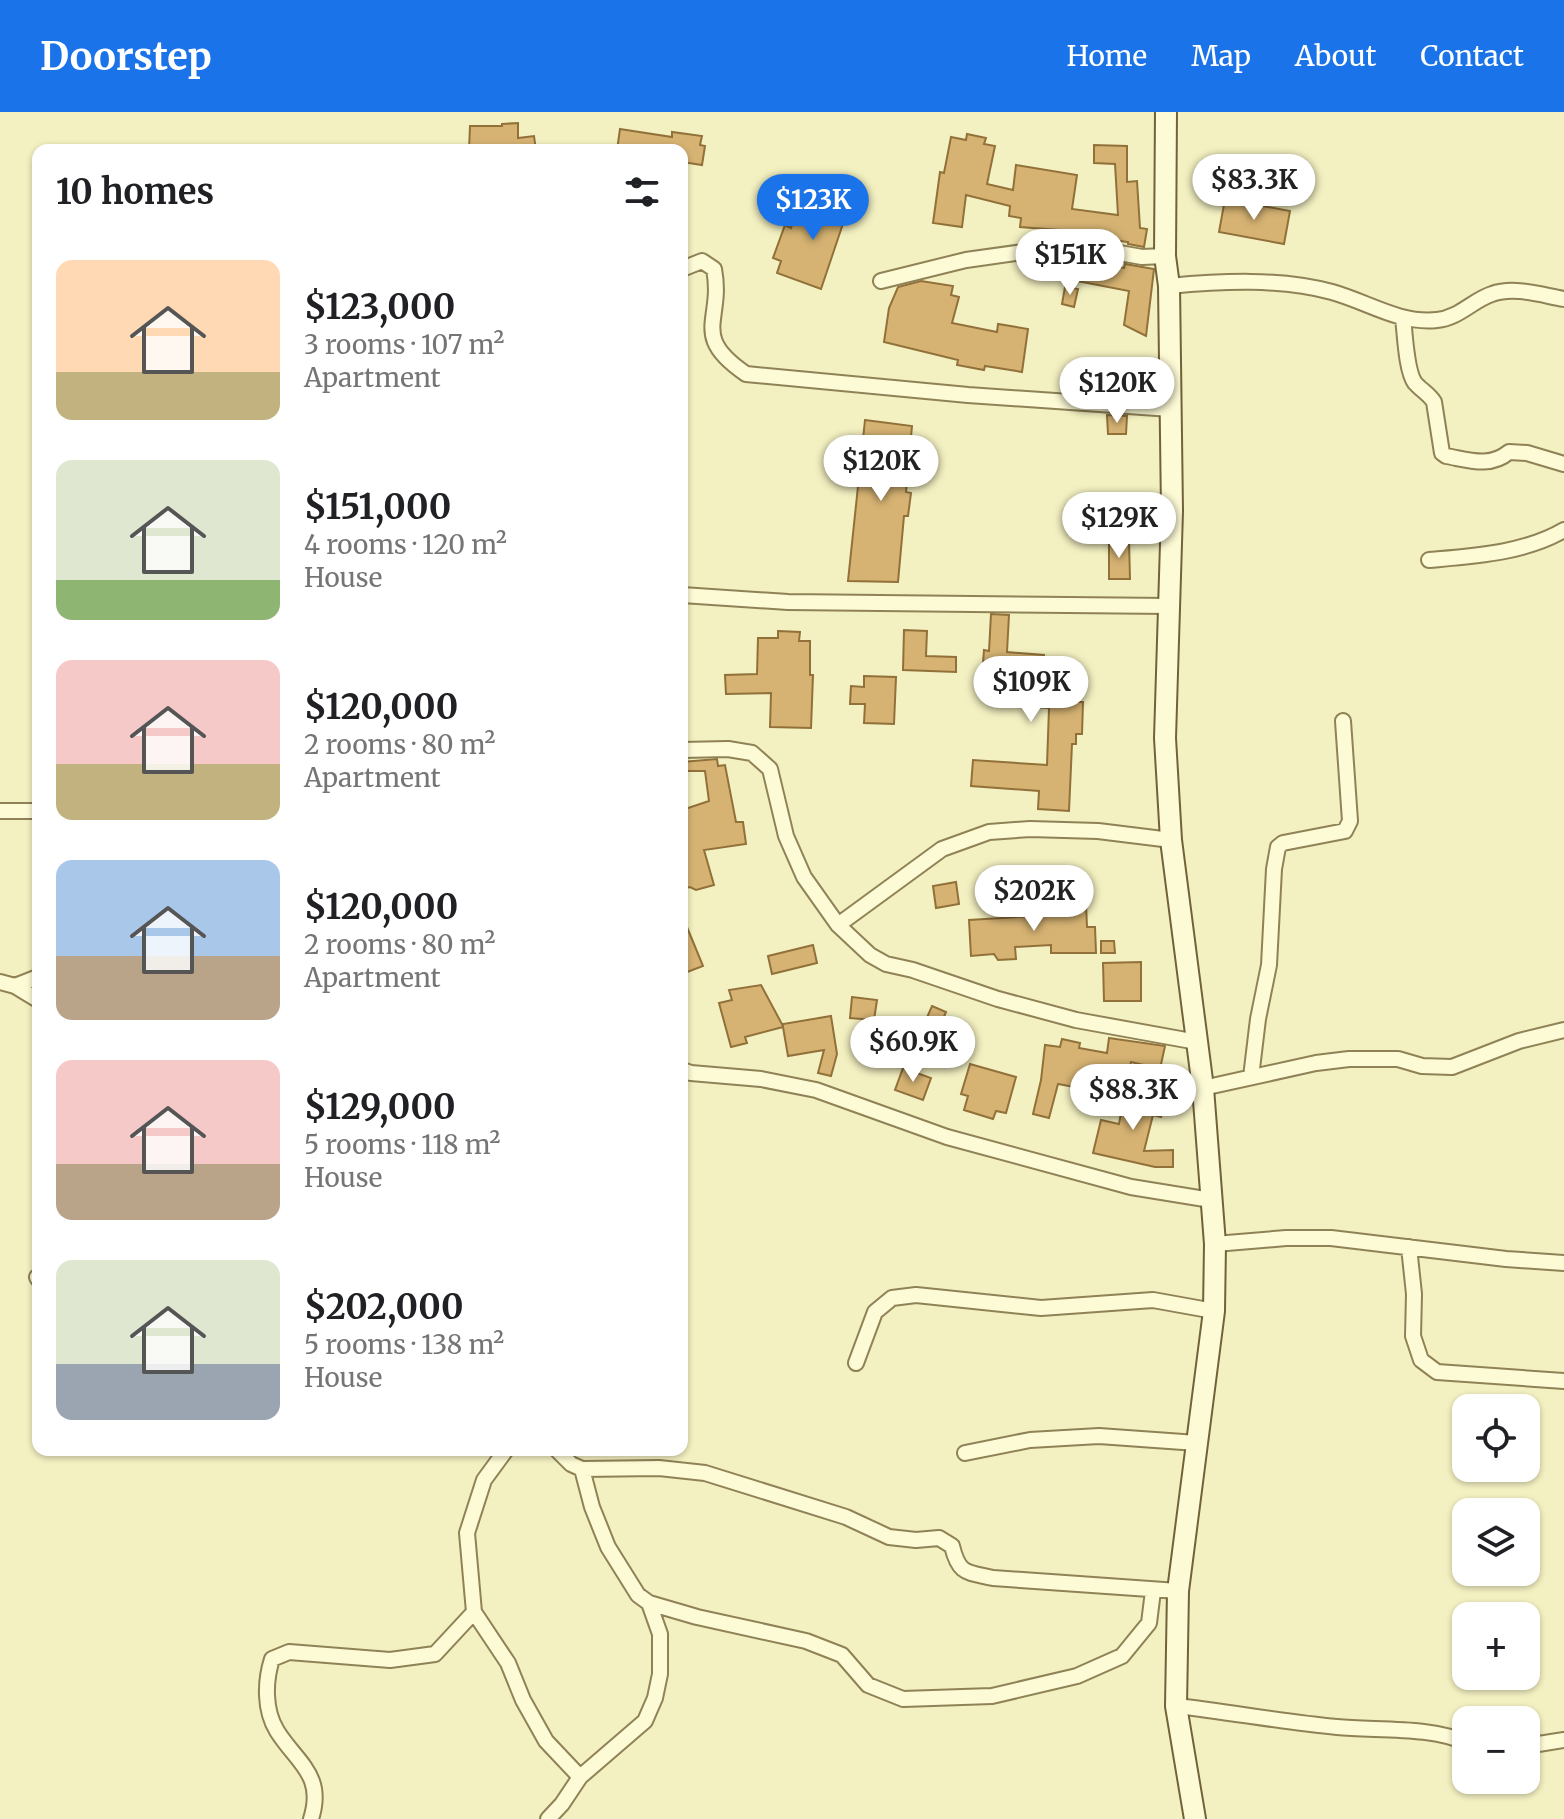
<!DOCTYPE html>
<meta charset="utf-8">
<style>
:root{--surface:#fff;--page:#f2f2f2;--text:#202124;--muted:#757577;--accent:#1a73e8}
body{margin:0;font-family:Merriweather,serif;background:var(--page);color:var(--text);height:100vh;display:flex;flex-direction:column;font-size:30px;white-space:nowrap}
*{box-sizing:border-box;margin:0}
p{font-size:26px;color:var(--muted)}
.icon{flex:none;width:44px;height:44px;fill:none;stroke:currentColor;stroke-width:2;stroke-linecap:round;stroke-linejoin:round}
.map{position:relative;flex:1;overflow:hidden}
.details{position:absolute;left:32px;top:32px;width:656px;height:1312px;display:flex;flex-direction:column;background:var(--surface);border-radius:16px;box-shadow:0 2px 6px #0004}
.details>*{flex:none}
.tools{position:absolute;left:1452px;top:1282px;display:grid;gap:16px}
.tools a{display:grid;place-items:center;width:88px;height:88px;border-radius:16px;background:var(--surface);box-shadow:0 2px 6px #0004;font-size:40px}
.price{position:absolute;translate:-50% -68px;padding:0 18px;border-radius:28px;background:#fff;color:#222;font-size:26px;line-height:52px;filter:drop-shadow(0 2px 4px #0008)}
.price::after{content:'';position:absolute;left:50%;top:48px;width:24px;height:18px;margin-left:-12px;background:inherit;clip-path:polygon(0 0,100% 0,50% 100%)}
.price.active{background:var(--accent);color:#fff}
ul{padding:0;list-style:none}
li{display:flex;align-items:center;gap:24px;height:200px;padding:0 24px}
li span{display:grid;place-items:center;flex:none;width:224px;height:160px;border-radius:16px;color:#555}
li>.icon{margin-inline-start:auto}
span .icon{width:96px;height:96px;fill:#fffc;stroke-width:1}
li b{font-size:34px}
h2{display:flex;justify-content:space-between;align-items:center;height:96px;padding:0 24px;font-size:34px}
header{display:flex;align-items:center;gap:48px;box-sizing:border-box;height:112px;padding:0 40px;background:var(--accent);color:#fff}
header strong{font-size:38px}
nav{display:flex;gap:44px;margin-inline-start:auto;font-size:28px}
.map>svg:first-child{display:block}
.building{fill:#d6b373;stroke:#917139;stroke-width:2}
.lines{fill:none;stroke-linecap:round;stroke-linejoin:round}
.street-casing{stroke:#8f8256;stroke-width:18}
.secondary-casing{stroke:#716239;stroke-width:24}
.street{stroke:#fdfad6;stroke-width:14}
.secondary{stroke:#fdfad6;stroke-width:20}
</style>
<header>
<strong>Doorstep</strong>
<nav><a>Home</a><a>Map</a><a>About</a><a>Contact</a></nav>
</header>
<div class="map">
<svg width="1564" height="1707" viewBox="0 0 1564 1707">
<rect width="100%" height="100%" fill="#f3f0c1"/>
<!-- building -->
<path class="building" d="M518 11V26L534 24 536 38H469L470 14H502V12Z
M620 17 672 25V20L702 24 700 33 705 34 702 53 682 50V38H617Z
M967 22 986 26 984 32 995 34 987 72 1013 78 1016 53 1077 63 1072 97 1118 103 1115 52 1094 51V33L1127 34V70L1137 69 1140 116 1147 117 1144 135 1128 132V130L1071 122 1072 119 1020 115 1021 106 1009 104 1010 94 966 83 962 115 933 111 940 60 944 61 951 25 966 28Z
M834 73 854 79 821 177 777 161 781 149 773 146 785 113 791 116 795 103 823 113Z
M1225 87 1290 99 1284 132 1219 120Z
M1081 150 1124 156 1125 152 1154 157 1146 224 1124 213 1129 179 1077 169Z
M921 169 953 174 951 183 959 185 952 211 997 220 998 212 1028 217 1022 260 985 254 984 258 957 253 958 248 884 230 889 196 898 175Z
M1065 175 1078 177 1074 195 1062 192Z
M1123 262 1142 264 1140 279 1122 277Z
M1107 303 1127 304 1126 322H1108Z
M865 308 912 314 906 380 911 381 908 404H904L898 470 848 469Z
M1109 429H1129L1130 467H1109Z
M991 502 1009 503 1007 540 1044 543 1042 581 1078 582V590H1083L1082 622H1076V632H1072L1069 699 1038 697 1039 679 971 674 973 648 1047 653 1049 596 1004 593 1006 566 982 564 984 538 989 539Z
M904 518 927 519 926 544 956 545V560L903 558Z
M778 519 800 520 799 529H810V563H813L811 616 770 615 771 581 726 582 725 563 757 562 758 526H778Z
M864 564 896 565 894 612 864 611 865 592H850L851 574 864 575Z
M717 647 718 654 725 653 736 710H743L746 732 704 738 714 773 696 778 690 775 682 777V698L709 689 705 659H682V650Z
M956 770 959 792 936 796 933 774Z
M1086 792 1087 815H1095L1096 841H1051V833L1015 835 1016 847 998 848 994 842 971 844 969 808 1050 803V793Z
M682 803 703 854 682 862Z
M1101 829H1114L1115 841H1101Z
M813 833 817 851 772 862 768 844Z
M1141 850V889H1104L1103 851Z
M761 873 783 914V912L831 904 837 942 831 964 818 961 824 938 788 944 783 915 745 925 747 931 731 935 719 891 732 888 729 878Z
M852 885 877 888 874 908 850 906Z
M932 894 946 900 943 907 970 918 961 940 938 931 941 925 922 917Z
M1109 926 1165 934 1160 957 1131 950 1123 984 1058 972 1049 1006 1033 1002 1041 968 1045 933 1060 935 1062 927 1080 931 1079 936 1107 941Z
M970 952 1016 965 1006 1001 996 999 993 1007 964 998 968 984 961 982Z
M903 956 931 966 923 988 895 978Z
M1125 978 1165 986 1161 1005 1153 1003 1144 1039 1173 1038V1055H1155L1093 1041 1101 1008 1119 1012Z"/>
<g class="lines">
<defs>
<path id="street" d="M682 157 702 149 714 157C724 209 689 223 746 262L968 283 1171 297
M881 169 966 148 1023 140H1114L1142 145 1165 144
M1169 174C1222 169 1280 166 1332 180 1368 190 1399 212 1437 208 1459 206 1473 188 1492 182 1514 174 1541 183 1564 187
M1403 206C1405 221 1406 259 1415 271 1421 278 1429 282 1434 290L1442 341 1446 344C1469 348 1490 356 1509 340L1527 341 1564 352
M1429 448C1474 444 1525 441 1564 418
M682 483 788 490 1170 494
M682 638 728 637 752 641 770 657 786 724 804 765 838 813 870 843 886 852 913 858 998 887 1076 908 1197 930
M0 699H38
M838 813 942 737 989 720 1030 717 1098 719 1171 728
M0 870 15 874 38 888
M15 874 38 865
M682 958 691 961 761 967 816 978 947 1025 1131 1075 1211 1088
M1251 965 1258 907 1269 853 1274 757 1278 735 1283 731 1345 719 1350 709 1343 609
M1203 976 1316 951 1349 947H1398L1422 954 1452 955 1519 929 1564 918
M1215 1132 1286 1126H1331L1506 1147 1564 1151
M1409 1135 1414 1182 1413 1224 1421 1248 1437 1260 1564 1269
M37 1165 38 1167
M856 1251 875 1200 892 1186 916 1183 1041 1196 1153 1188 1214 1199
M506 1338 484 1368 467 1421 474 1500 508 1551 523 1588 546 1629 580 1665 562 1692 548 1707
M557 1338 571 1352 582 1357 659 1356 705 1361 846 1405 889 1425 916 1428 939 1426 952 1434C959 1463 967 1460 993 1466L1178 1479
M965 1341 1030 1328 1099 1324 1197 1331
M582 1357 592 1395 608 1435 638 1483 649 1491 697 1505 806 1529 842 1543 868 1573 903 1587 992 1584 1077 1564 1122 1544 1149 1511 1153 1479
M1176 1594C1230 1600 1283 1610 1337 1615 1374 1619 1433 1614 1466 1631
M1526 1634 1564 1628
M580 1665 645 1609 655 1586 660 1562V1522L649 1491
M311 1707C325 1663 297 1651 277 1619 264 1598 265 1569 272 1547L289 1540 390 1548 435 1542 474 1500"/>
<path id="secondary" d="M1166 0 1165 144 1169 174 1172 399 1165 626 1171 728 1203 976 1215 1132 1214 1199 1178 1479 1176 1594 1195 1707"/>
</defs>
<!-- street casing -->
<use href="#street" class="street-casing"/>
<!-- secondary casing -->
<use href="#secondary" class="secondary-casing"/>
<!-- street -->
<use href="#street" class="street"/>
<!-- secondary -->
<use href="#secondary" class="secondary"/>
</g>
</svg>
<div class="tools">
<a><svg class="icon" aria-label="locate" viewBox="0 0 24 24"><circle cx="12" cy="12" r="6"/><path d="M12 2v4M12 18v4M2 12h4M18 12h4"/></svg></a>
<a><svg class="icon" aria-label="layers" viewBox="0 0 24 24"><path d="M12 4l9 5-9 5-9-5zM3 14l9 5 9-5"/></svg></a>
<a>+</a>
<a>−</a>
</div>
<b class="price" style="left:1254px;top:110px">$83.3K</b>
<b class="price active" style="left:813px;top:130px">$123K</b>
<b class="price" style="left:1070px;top:185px">$151K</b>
<b class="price" style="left:1117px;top:313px">$120K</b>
<b class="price" style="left:881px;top:391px">$120K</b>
<b class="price" style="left:1119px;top:448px">$129K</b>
<b class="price" style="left:1031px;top:612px">$109K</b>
<b class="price" style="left:1034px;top:821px">$202K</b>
<b class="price" style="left:913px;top:972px">$60.9K</b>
<b class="price" style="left:1133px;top:1020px">$88.3K</b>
<section class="details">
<h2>10 homes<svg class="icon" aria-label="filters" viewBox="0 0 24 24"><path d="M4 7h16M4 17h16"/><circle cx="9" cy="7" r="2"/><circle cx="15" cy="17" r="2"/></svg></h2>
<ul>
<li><span style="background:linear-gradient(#ffd9b3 70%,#c2b280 0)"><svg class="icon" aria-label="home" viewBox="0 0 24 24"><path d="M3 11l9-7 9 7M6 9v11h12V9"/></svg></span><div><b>$123,000</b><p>3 rooms · 107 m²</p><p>Apartment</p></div></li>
<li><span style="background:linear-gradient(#dfe7d0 75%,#8fb573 0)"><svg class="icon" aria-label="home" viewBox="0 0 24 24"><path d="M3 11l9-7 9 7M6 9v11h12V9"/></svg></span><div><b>$151,000</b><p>4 rooms · 120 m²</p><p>House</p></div></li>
<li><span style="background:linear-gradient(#f6c9c9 65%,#c2b280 0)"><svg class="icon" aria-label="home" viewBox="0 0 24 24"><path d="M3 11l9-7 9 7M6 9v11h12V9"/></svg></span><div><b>$120,000</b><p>2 rooms · 80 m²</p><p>Apartment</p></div></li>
<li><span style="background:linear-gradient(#a9c7e8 60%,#b9a48a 0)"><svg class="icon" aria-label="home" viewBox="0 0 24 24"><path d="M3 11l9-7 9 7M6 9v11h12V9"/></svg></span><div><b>$120,000</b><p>2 rooms · 80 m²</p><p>Apartment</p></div></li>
<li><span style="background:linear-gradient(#f6c9c9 65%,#b9a48a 0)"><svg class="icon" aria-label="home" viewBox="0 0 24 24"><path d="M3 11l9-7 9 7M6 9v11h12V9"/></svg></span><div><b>$129,000</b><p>5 rooms · 118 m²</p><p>House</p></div></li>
<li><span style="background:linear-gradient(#dfe7d0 65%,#9aa5b1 0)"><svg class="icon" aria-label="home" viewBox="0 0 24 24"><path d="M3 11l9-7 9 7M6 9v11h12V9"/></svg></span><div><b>$202,000</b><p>5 rooms · 138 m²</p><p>House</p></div></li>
</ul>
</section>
</div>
